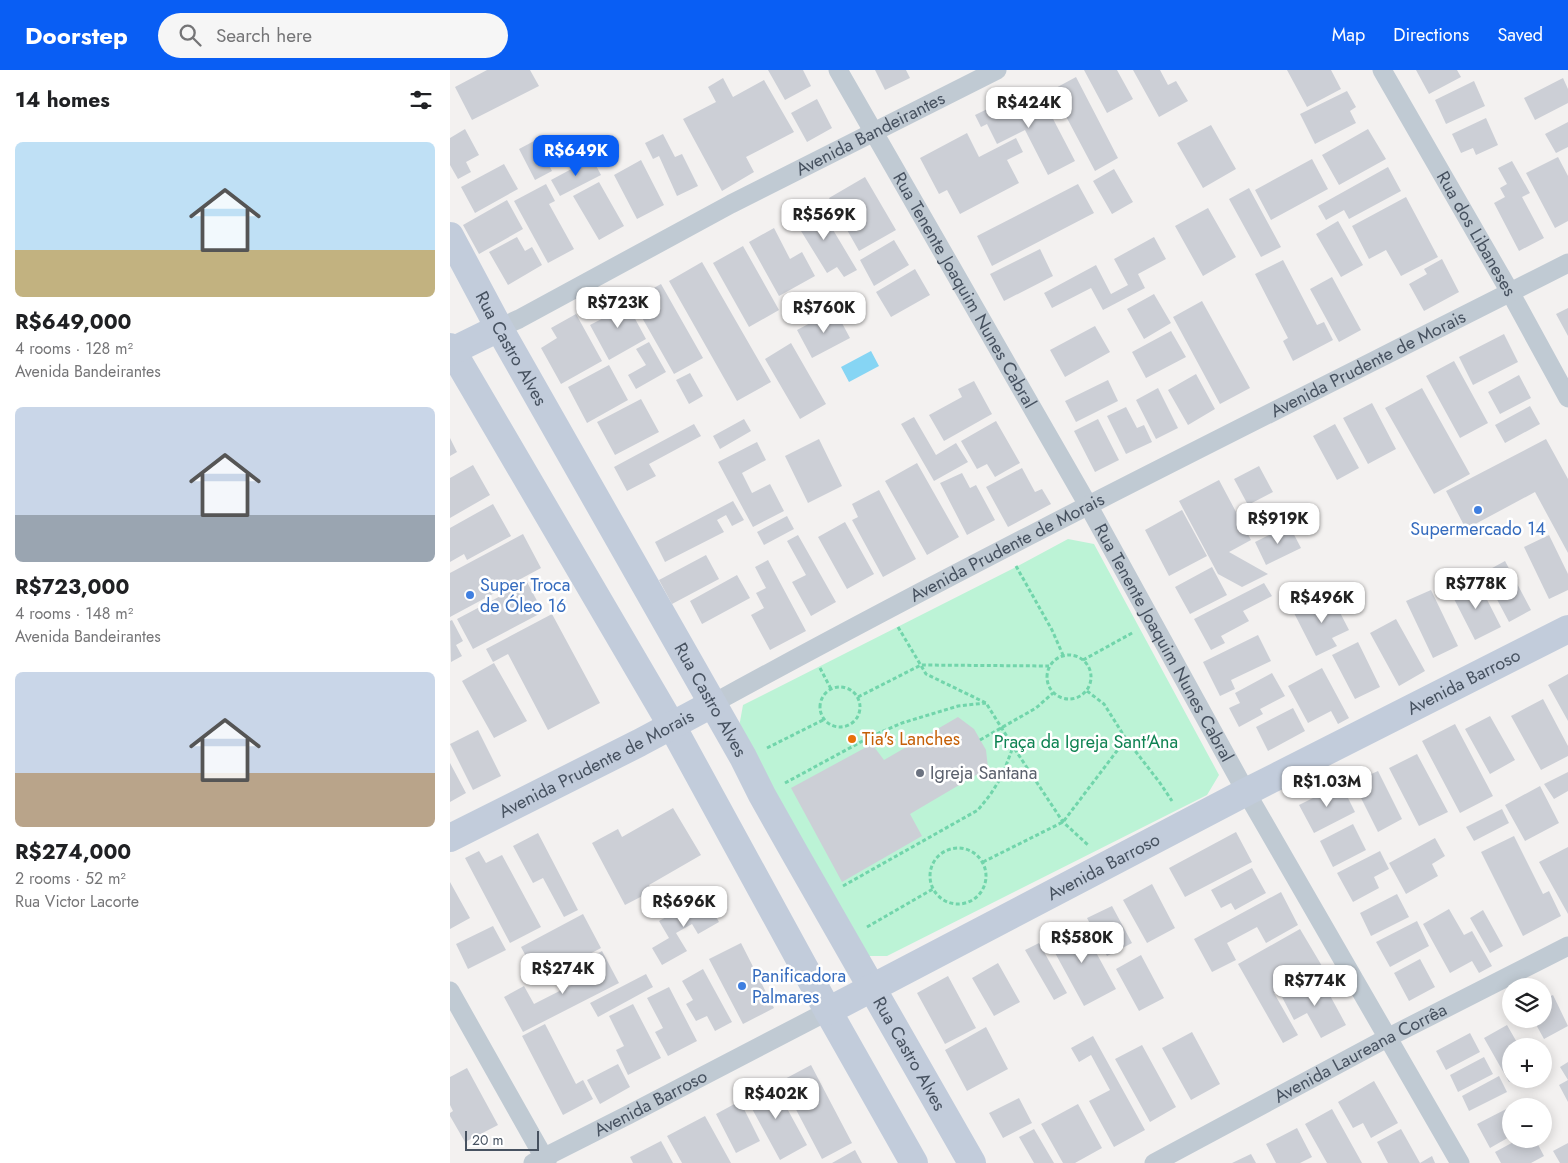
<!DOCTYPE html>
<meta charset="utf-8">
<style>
:root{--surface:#fff;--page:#f6f6f6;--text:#202124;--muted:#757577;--accent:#095ef4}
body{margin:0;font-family:Jost,sans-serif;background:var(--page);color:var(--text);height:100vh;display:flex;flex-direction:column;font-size:19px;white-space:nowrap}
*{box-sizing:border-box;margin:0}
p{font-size:16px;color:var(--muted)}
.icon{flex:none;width:28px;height:28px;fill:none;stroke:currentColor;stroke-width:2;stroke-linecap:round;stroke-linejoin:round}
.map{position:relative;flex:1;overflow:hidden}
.details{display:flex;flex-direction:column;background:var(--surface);width:450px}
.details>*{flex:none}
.buttons{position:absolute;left:1052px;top:908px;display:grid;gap:10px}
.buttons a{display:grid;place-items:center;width:50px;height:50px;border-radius:50%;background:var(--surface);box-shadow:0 2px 12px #0003;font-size:25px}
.scale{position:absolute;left:15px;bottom:12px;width:74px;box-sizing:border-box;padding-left:5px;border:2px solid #475260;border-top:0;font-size:14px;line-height:18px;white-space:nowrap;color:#475260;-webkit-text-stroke:4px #fff;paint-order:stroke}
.price{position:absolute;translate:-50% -42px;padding:0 11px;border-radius:10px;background:#fff;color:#222;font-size:16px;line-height:32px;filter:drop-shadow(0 1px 2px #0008)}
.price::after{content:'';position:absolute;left:50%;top:30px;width:15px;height:11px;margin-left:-8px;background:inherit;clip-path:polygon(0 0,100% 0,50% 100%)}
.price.on{background:var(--accent);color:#fff}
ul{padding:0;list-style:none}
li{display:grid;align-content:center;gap:10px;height:265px;padding:0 15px}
li span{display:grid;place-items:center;height:155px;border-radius:8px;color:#555}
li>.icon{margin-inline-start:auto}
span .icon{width:90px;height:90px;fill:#fffc;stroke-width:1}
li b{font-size:21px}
h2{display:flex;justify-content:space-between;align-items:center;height:60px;padding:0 15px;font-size:21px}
header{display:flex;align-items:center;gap:30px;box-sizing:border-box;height:70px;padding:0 25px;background:var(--accent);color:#fff}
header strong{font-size:24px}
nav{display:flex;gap:28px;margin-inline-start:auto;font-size:18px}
.search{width:350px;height:45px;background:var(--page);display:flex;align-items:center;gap:12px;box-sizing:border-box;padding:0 18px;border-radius:28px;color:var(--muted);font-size:19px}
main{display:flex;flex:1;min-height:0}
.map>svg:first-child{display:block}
.green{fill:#bcf3d6}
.water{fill:#86d5f4}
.building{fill:#cccfd6}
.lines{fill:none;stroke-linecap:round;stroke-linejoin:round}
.path{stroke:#71d5ab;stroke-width:3;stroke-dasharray:4 2.5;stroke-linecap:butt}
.street{stroke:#c0cad3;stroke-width:19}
.secondary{stroke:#c2ccdb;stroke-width:28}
.shop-dot{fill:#3f7fe0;stroke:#fff;stroke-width:2}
.food-dot{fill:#e8710a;stroke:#fff;stroke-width:2}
.worship-dot{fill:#6b7280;stroke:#fff;stroke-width:2}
.labels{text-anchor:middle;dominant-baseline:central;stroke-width:5;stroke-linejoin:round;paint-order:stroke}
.street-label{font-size:18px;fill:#475260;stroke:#fff}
.shop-label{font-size:18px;fill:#366cbe;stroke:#fff;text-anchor:start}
.food-label{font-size:18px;fill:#c56008;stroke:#fff;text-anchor:start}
.park-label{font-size:18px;fill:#0f8353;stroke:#fff}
.worship-label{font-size:18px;fill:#5b616d;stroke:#fff;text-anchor:start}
</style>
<header>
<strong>Doorstep</strong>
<div class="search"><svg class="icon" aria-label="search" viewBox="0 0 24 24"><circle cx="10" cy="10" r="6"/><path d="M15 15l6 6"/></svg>Search here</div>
<nav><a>Map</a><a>Directions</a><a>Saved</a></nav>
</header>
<main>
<section class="details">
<h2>14 homes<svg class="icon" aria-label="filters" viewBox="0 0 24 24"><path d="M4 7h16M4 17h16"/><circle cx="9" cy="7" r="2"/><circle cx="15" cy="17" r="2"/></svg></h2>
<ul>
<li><span style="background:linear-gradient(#bfe0f5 70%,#c2b280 0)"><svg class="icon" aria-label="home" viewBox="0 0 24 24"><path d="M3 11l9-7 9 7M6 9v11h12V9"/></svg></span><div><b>R$649,000</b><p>4 rooms · 128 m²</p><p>Avenida Bandeirantes</p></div></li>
<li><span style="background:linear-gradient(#c9d6e8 70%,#9aa5b1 0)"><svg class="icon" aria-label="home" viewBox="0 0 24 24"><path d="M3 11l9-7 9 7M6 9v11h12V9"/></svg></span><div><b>R$723,000</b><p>4 rooms · 148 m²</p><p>Avenida Bandeirantes</p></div></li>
<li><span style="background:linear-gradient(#c9d6e8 65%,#b9a48a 0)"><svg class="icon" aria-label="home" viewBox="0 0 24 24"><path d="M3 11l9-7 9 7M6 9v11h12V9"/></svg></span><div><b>R$274,000</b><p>2 rooms · 52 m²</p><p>Rua Victor Lacorte</p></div></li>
</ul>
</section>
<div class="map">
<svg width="1118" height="1093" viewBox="0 0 1118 1093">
<rect width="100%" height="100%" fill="#f3f1f0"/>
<!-- green -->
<path class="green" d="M618 469 644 474 769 705 757 725 437 886H412L289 657 293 635 566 497Z"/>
<!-- water -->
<path class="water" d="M421 281 429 296 399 312 391 297Z"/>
<!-- building -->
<path class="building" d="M37 0H80L89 16 22 50 5 17Z
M318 0H353L361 16 335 30Z
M425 0H456L460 8 435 20Z
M634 0H667L683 29 657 43Z
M683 0H710L718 15 726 11 738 31 709 47Z
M837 0H881L891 19 857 37Z
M966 0H1007L1011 7 979 24Z
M626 7 668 88 645 101 602 20Z
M273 8 283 27 314 10 344 62 296 87 304 102 272 121 233 49 266 32 258 17Z
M1113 8 1118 19V33L1085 50 1074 28Z
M1024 11 1035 36 996 54 985 30Z
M897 21 906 37 900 41 906 53 865 74 850 44Z
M589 22 625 91 598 105 575 60 547 74 537 54 531 57 525 45 558 29 562 36Z
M367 29 382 58 357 72 341 43Z
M1036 48 1048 75 1026 85 1023 78 1011 83 1002 64Z
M1118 52V77L1106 83 1095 64Z
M761 55 786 99 753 118 727 73Z
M15 59 29 85 16 92 21 102 8 109 0 95V68Z
M918 59 936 89 889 115 872 85Z
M517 63 529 87 566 68 573 82 557 90 569 113 510 144 497 120 489 124 470 88Z
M213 64 225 87 232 84 248 116 227 126 209 86 203 89 195 73Z
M86 70 102 101 85 110 69 79Z
M1108 87 1118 106V151L1105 158 1076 103Z
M142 88 151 105 110 126 101 110Z
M862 89 878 119 821 150 805 120Z
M191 90 214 135 187 149 164 105Z
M1062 91 1080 123 1072 127 1094 168 1069 181 1044 133 1055 127 1050 118 1057 114 1048 98Z
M54 94 68 119 25 143 11 117Z
M938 97 951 121 899 149 894 140 876 150 868 136Z
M664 99 683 132 662 144 643 111Z
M415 107 446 160 409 181 379 128Z
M149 112 174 156 149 170 123 126Z
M96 114 105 131 99 134 124 179 98 193 64 131Z
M628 114 644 143 542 196 527 166Z
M799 118 831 177 811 187 779 129Z
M956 127 988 187 951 206 936 180 919 189 902 156Z
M57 130 73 159 29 184 13 155Z
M367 133 407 200 394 207 387 197 377 203 343 148Z
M758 138 786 187 753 206 725 156Z
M888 151 913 195 891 207 866 164Z
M324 158 340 189 352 182 365 206 329 226 299 172Z
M67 167 75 181 82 177 92 195 58 215 39 182Z
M704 167 716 189 688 204 695 218 653 240 641 218 602 238 594 223 646 195 661 224 678 215 664 189Z
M444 170 459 195 424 216 410 190Z
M293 176 329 240 299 257 263 193Z
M590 179 603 206 554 231 540 204Z
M992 189 1009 222 974 241 959 214 977 204 974 199Z
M833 190 867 255 874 252 883 270 843 291 833 271 838 268 805 204Z
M252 192 321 312 287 331 219 211Z
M465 199 480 225 441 247 426 222Z
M882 207 911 260 889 272 860 219Z
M211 214 253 288 224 304 182 230Z
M170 221 196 269 159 290 140 255 165 242 157 229Z
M704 224 721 253 694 269 677 239Z
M752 231 800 318 770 334 723 247Z
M1118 238V266L1106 244Z
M385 240 400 268 362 288 347 260Z
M126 244 152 291 111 314 91 278 107 268 101 258Z
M645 256 660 282 615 307 600 280Z
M721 261 736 287 696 308 682 282Z
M1054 264 1068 292 1023 315 1009 287Z
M199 272 216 302 186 319 178 305 196 295 186 279Z
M341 273 376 334 350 349 315 289Z
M1004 291 1038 353 1010 368 976 306Z
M159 295 178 330 137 353 118 317Z
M240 303 253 326 239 334 226 310Z
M746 304 765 339 738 355 718 320Z
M1069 305 1081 328 1050 344 1038 322Z
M658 310 668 331 626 352 615 331Z
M524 311 542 344 494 371 479 345 512 327 508 319Z
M708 318 728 358 706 369 686 330Z
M972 318 1020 404 984 424 935 338Z
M191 329 209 362 165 385 147 352Z
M922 333 946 379 918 394 893 348Z
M1080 336 1090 354 1055 373 1045 355Z
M676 337 687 358 694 355 702 372 676 384 657 346Z
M464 347 486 385 506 373 518 392 484 411 451 354Z
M294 349 301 361 270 379 263 366Z
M648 349 669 390 645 402 624 361Z
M546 351 570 393 545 407 537 394 527 399 511 371Z
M244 354 251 366 199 394 206 406 177 421 164 397Z
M885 354 909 398 887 410 863 366Z
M0 368 7 382 0 386Z
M369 369 392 416 358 433 335 386Z
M1096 369 1118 409V483L1085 422 1016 459 996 421Z
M307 372 316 390 292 403 302 423 320 414 334 441 303 457 268 392Z
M467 393 509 467 477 485 435 411Z
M23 395 40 425 0 448V408Z
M809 396 823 422 798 435 784 409Z
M572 398 585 422 592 419 601 434 558 457 536 417Z
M512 403 520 418 526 415 545 450 517 465 490 413Z
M769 410 801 470 779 482 818 504 792 517 768 504 729 431Z
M429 420 466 489 433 507 402 450 408 447 402 434Z
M283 431 294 450 282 456 276 445 267 450 274 462 215 492 205 472Z
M43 434 61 466 17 490 14 484 0 492V458Z
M732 440 757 486 719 506 695 460Z
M337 446 344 459 314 475 307 462Z
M395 452 424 504 397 519 368 467Z
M839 455 851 478 816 495 805 472Z
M73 464 91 498 0 547V503Z
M348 465 386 532 361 546 342 512 356 505 337 471Z
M1099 465 1118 504V520L1099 529 1074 477Z
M256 485 269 509 222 534 209 510Z
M318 490 356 561 320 580 301 545 314 538 306 523 316 518 305 497Z
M1055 491 1081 540 1059 552 1033 503Z
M762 497 777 525 740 544 725 517Z
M287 505 300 528 252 554 240 531Z
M1027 510 1051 557 1025 570 1001 523Z
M77 512 93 542 23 579 7 549Z
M814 513 822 526 793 541 799 551 771 566 775 573 761 580 744 549Z
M981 520 1008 576 983 588 956 531Z
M881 525 899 560 882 568 887 576 866 586 844 543Z
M102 544 150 633 98 660 58 584 43 592 36 579Z
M946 549 975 601 949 616 920 563Z
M2 550 13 571 6 575 12 586 1 592 0 551Z
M808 565 821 591 781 610 785 619 770 626 753 592Z
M908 572 930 617 905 629 882 585Z
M44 593 77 651 44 668 12 611Z
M872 598 899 648 888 654 881 641 858 653 838 616Z
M822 603 835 626 810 639 813 644 789 657 779 638 790 633 785 623Z
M1118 604V651L1098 615Z
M1093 629 1118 676V686L1091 700 1061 646Z
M843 638 855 661 818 681 806 657Z
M1040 646 1065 690 1040 704 1015 659Z
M508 647 524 659 536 680 538 698 460 744 472 766 392 812 341 718 422 674 434 690Z
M1005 654 1043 726 1010 743 972 671Z
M28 660 51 706 23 720 0 674Z
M967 684 998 742 969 756 939 698Z
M0 693 16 723 0 732Z
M928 701 952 749 928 762 903 712Z
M1118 702V721L1104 729 1094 714Z
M891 714 905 742 864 763 849 735Z
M1090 716 1109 753 1075 771 1055 735Z
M223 738 251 785 199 815 202 821 175 835 142 773 168 759 172 767Z
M1052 739 1059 753 1024 771 1016 757Z
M903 754 916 780 883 797 870 771Z
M786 762 802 792 735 827 719 798Z
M88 763 128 840 114 847 93 808 83 813 63 776Z
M1064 766 1093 824 1099 821 1111 846 1073 866 1031 782Z
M985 768 995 786 982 794 988 806 956 824 939 793Z
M1118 777V844L1089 792Z
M29 781 36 793 52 785 91 857 60 873 15 788Z
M930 781 939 799 924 807 929 818 903 832 887 803Z
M802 798 816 823 785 840 781 833 771 838 761 820Z
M0 812 20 848 0 859Z
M702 814 725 858 697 873 673 830Z
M831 822 848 855 816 873 807 857 777 873 786 890 762 902 744 869Z
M947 824 959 847 921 866 910 843Z
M254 826 269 852 248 864 242 854 226 863 237 881 212 895 202 878 219 868 209 851Z
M662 836 682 873 657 886 637 848Z
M999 839 1014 865 1022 861 1042 896 1029 903 1022 891 1000 903 973 854Z
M1033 840 1053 876 1040 883 1020 848Z
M133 844 151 878 89 911 71 877Z
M967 851 979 876 940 897 926 872Z
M630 853 666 919 634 936 598 870Z
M43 856 56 880 18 899 6 874Z
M850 859 872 896 824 923 848 965 833 973 788 894Z
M291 873 324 938 293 954 259 889Z
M589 873 617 923 604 930 575 880Z
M152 881 169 913 73 962 54 927 74 916 84 934 139 906 131 892Z
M691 885 714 928 689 941 666 899Z
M970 889 985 917 959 931 944 903Z
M548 893 570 932 544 946 522 908Z
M253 899 282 952 265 961 257 946 246 951 236 934 243 930 232 911Z
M196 904 203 917 148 947 140 933Z
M498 906 526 958 495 974 467 923Z
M870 907 896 955 871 968 857 943 844 950 832 927Z
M219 917 247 971 218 986 205 962 213 958 197 928Z
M1103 925 1118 956 1094 969 1083 949H1094V929Z
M183 934 211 988 178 1005 166 980 174 976 159 946Z
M95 954 126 1014 133 1010 143 1029 113 1045 72 966Z
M1057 955 1069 976H1061V1009H1065L1059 1012 1034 968Z
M536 957 558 999 517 1021 495 980Z
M742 962 770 1014 741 1030 712 978Z
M1020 963 1030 982 996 1000 986 981Z
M643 966 695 1060 664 1077 639 1031 660 1020 641 985 629 992 621 978Z
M692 975 726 1037 700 1052 665 989Z
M1034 987 1043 1004 1008 1022 1000 1005Z
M1118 992V1032L1109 1015 1118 1010 1110 997Z
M168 994 180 1017 150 1034 137 1010Z
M361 995 402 1073 372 1089 331 1011Z
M17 998 48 1055 15 1072 0 1046V1043L3 1041 0 1035V1007Z
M1049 1006 1057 1022 1019 1041 1012 1026Z
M321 1009 357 1075 330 1090 294 1024Z
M924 1011 948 1053 921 1068 913 1053 903 1058 888 1032Z
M569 1028 582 1053 553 1068 539 1043Z
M290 1031 310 1071 286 1083 266 1044Z
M628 1034 652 1078 625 1093H613L591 1054Z
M1066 1034 1067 1036H1061V1066L1040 1078 1027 1054Z
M882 1039 912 1093H877L855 1054Z
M255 1046 281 1093H232L217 1066Z
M847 1058 862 1087 850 1093H826L816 1074Z
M584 1059 604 1093H584L569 1067Z
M951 1059 970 1093 982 1086 985 1093H938L927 1072Z
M1069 1069H1085L1094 1086 1081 1093H1051L1045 1082Z
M211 1071 223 1093H183L180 1087Z
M1118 1073V1093H1110L1103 1081Z
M405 1080 412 1093H382Z
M801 1084 806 1093H782Z"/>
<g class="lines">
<!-- path -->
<path class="path" d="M566 496 602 560 613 585
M448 557 476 604 536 633 566 681 613 752 638 775
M597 607a22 22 0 1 1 44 0a22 22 0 1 1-44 0Z
M633 590 684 562
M370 598 381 619
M370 637a20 20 0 1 1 40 0a20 20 0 1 1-40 0Z
M637 621 654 634 676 669 710 713 722 731
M408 627 471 595 599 596
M530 670 586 638 603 623
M317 678 375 649
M335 713 420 667 452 653 508 636 536 633
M480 806a28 28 0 1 1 56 0a28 28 0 1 1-56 0Z
M533 792 613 752 676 669
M393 816 528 740 540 725 552 706 563 677
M417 857 483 819"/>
<!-- street -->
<g class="street">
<path id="s1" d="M388 0 638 435 796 722 1010 1093"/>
<path id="s2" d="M932 0 1060 222 1118 328"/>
<path id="s3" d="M49 258 69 249 281 134 547 0"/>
<path id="s4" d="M262 634C544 479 832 338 1118 193"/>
<path d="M0 921 97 1093"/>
<path id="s5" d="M83 1093 178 1045 378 941"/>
<path id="s6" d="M704 1093 939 967 1118 876"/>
</g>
<!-- secondary -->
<g class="secondary">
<path id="s7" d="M0 166 49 258 293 687 312 725 343 780 522 1093"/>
<path d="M0 277 222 656 378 941 464 1093"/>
<path d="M0 282 49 258"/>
<path id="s8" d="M0 768 189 673 262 634"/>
<path id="s9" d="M378 941 796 722 1118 559"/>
</g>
</g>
<!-- markers -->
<g class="shop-dot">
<circle cx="1028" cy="440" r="5"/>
<circle cx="20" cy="525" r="5"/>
<circle cx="292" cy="916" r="5"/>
</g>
<circle class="food-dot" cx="402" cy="669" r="5"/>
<circle class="worship-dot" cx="470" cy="703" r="5"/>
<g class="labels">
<!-- street labels -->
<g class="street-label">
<text stroke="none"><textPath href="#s3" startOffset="419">Avenida Bandeirantes</textPath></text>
<text stroke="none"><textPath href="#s2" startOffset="189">Rua dos Libaneses</textPath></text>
<text stroke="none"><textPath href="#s1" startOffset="254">Rua Tenente Joaquim Nunes Cabral</textPath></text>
<text stroke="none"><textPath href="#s7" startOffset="128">Rua Castro Alves</textPath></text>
<text stroke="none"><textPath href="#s4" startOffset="739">Avenida Prudente de Morais</textPath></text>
<text stroke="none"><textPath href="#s4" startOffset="334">Avenida Prudente de Morais</textPath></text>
<text stroke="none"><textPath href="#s1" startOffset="659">Rua Tenente Joaquim Nunes Cabral</textPath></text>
<text stroke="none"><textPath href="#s9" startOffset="716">Avenida Barroso</textPath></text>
<text stroke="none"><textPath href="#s7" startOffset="532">Rua Castro Alves</textPath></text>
<text stroke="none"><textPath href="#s8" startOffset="164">Avenida Prudente de Morais</textPath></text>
<text stroke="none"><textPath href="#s9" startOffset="311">Avenida Barroso</textPath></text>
<text stroke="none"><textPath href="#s7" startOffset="938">Rua Castro Alves</textPath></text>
<text stroke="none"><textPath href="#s6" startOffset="234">Avenida Laureana Corrêa</textPath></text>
<text stroke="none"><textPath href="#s5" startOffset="132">Avenida Barroso</textPath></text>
</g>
<!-- shop labels -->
<g class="shop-label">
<text x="1028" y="459" text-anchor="middle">Supermercado 14</text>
<text x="30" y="515">Super Troca<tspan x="30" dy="21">de Óleo 16</tspan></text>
<text x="302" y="906">Panificadora<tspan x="302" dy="21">Palmares</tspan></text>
</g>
<!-- food labels -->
<g class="food-label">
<text x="412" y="669">Tia's Lanches</text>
</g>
<!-- park labels -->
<g class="park-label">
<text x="636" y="672">Praça da Igreja Sant'Ana</text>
</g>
<!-- worship labels -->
<g class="worship-label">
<text x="480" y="703">Igreja Santana</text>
</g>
</g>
</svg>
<div class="buttons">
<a><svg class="icon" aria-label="layers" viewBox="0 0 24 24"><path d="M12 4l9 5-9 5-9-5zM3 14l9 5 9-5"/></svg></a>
<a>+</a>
<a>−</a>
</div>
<div class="scale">20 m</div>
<b class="price" style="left:579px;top:59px">R$424K</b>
<b class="price on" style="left:126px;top:107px">R$649K</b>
<b class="price" style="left:374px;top:171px">R$569K</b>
<b class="price" style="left:168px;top:259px">R$723K</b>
<b class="price" style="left:374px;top:264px">R$760K</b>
<b class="price" style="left:828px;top:475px">R$919K</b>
<b class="price" style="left:1026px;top:540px">R$778K</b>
<b class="price" style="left:872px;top:554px">R$496K</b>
<b class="price" style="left:877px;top:738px">R$1.03M</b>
<b class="price" style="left:234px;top:858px">R$696K</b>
<b class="price" style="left:632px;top:894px">R$580K</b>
<b class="price" style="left:113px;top:925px">R$274K</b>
<b class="price" style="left:865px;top:937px">R$774K</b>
<b class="price" style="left:326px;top:1050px">R$402K</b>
</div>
</main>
